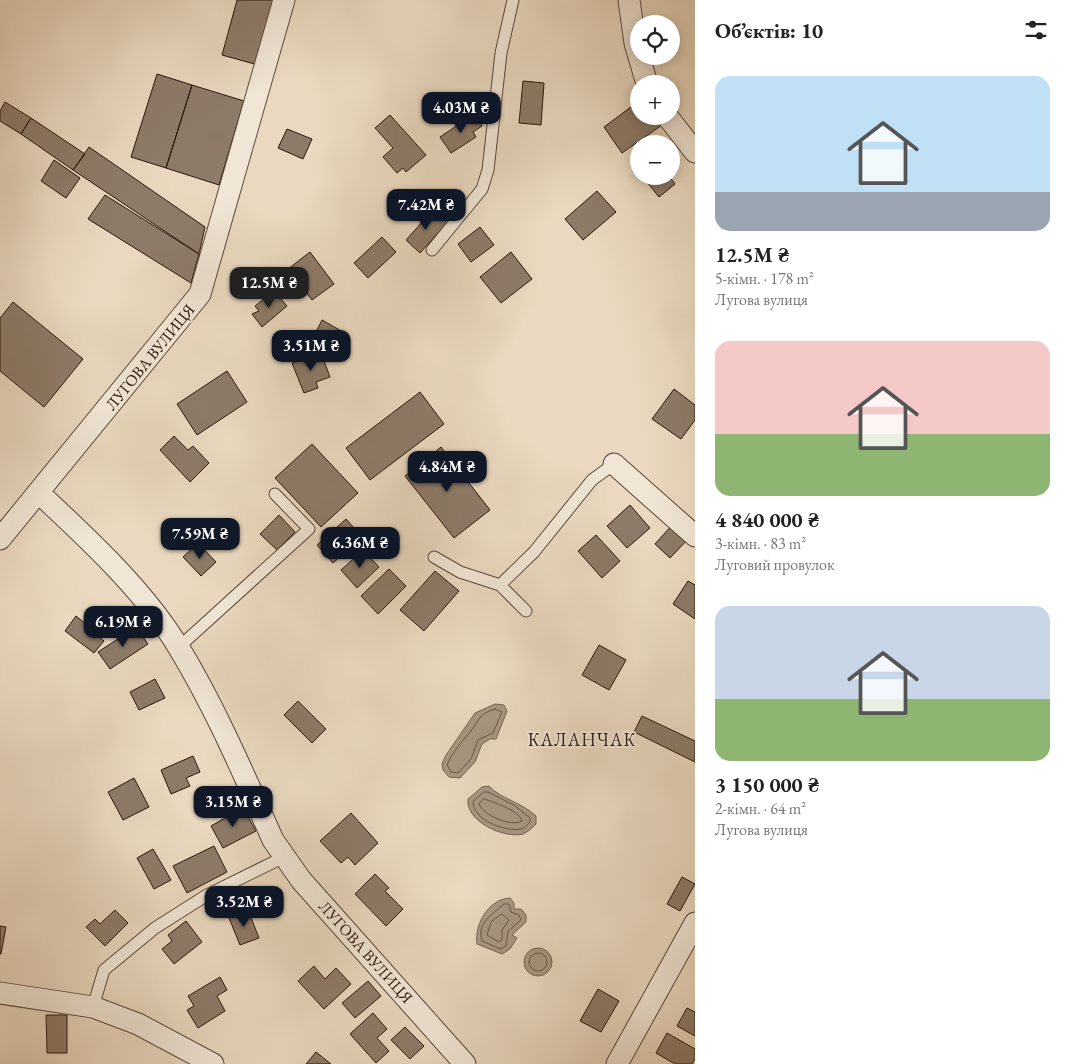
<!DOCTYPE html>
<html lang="uk">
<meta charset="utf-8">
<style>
:root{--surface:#fff;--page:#f6f6f6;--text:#222;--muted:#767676;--accent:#111827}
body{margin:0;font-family:"EB Garamond",serif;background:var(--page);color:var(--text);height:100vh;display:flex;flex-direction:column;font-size:19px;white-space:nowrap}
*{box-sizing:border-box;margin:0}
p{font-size:16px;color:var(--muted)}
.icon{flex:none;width:28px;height:28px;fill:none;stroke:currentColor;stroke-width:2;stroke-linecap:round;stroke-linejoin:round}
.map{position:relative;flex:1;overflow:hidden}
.side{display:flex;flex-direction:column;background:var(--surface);width:375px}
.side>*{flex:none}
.buttons{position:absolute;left:630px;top:15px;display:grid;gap:10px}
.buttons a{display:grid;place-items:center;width:50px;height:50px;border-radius:50%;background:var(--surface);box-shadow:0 2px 12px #0003;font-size:25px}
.price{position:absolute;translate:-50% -42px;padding:0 11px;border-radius:10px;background:var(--accent);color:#fff;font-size:16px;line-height:32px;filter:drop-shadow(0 1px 2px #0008)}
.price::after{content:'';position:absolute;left:50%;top:30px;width:15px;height:11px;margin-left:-8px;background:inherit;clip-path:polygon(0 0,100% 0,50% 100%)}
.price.selected{background:#222;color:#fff}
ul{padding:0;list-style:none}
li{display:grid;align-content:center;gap:10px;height:265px;padding:0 20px}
li span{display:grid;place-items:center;height:155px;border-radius:15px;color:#555}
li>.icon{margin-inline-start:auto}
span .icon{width:90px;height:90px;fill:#fffc;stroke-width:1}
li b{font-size:21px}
h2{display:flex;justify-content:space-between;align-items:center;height:60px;padding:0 20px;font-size:21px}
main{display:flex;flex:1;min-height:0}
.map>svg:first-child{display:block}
.water{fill:#a89782;stroke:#756352}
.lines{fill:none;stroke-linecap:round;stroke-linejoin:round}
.shore{stroke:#685646;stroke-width:1}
.building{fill:#8d7b69;stroke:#29160b}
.lane-casing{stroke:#594738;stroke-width:13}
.street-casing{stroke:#594738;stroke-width:23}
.lane{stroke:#f1e6d6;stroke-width:11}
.street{stroke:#f1e6d6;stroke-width:21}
.labels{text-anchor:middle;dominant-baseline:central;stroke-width:4;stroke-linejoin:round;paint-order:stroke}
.street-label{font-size:16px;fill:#29160b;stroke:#f1e6d6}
.neighbourhood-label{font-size:18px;letter-spacing:1px;fill:#29160b;stroke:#f1e6d6}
</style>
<main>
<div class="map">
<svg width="695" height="1064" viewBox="0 0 695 1064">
<rect width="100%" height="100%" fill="#ead9c0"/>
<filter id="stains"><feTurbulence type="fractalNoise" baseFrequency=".004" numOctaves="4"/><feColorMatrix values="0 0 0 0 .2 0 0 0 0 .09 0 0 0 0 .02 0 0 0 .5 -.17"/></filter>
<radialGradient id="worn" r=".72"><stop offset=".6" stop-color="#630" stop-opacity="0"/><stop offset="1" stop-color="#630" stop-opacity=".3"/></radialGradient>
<!-- water -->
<path class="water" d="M495 704 504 705 507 711 496 739H490L482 744 475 762 460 778 449 777 443 770 442 764 446 755 475 713Z
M489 786C501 799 521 802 536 816V824C532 828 528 832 523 834 504 839 465 821 468 799L482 787Z
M510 898 514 903V909H521L526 915V922L512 935 517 938 510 949 502 954 477 944C474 924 489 899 510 898Z
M524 962a14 14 0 1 1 28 0a14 14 0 1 1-28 0Z"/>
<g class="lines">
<!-- shore -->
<path class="shore" d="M495 709 502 712 493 733 478 740 471 759 458 773 451 772 447 765C453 751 461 743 470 732 479 721 479 713 495 709Z
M484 792H488L514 805 530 818V822C527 825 525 828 521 829 505 832 473 820 473 802Z
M484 799C494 802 520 811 522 821 511 827 484 816 479 804Z
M504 904H509L511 912 519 915 521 920 508 931 506 946 501 949 482 941C476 923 493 914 504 904Z
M502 914 509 920 502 930V939L499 942 487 935 491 922Z
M529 962a9 9 0 1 1 18 0a9 9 0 1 1-18 0Z"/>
</g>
<!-- building -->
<path class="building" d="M237 0H277L258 65 222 55Z
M157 74 192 85 166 168 131 157Z
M523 81 544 83 541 125 519 123Z
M192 85 244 101 219 185 166 168Z
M639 101V116H656L662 125 622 153 604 127Z
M5 102 31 118 21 134 0 121V111Z
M474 114 482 126 473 132 476 137 451 153 440 137Z
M390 115 426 155 406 172 403 168 397 173 383 157 393 148 375 128Z
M31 118 85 154 73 170 21 134Z
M287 129 312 139 303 159 278 148Z
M89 147 205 227 199 254 73 170Z
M54 160 80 178 66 198 41 181Z
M642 176H669L675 184 659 197Z
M597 191 616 212 583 240 565 219Z
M105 195 199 254 191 283 88 219Z
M433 210 447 223 420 253 406 240Z
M480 227 494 245 471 262 458 244Z
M382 237 396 252 368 278 354 263Z
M310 252 334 284 312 300 288 269Z
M511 252 532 279 501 303 480 277Z
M274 291 287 306 262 327 252 314 259 311 255 306Z
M13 302 83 359 44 407 0 371V318Z
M322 320 345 333 337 347 315 334Z
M321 353 330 377 316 382 318 388 304 393 292 363Z
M227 371 247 402 197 435 177 404Z
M674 389 695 405V420L681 439 652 419Z
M420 392 444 424 370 480 346 448Z
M174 436 188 450 193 446 209 463 190 482 160 450Z
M312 444 358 493 321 527 275 478Z
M441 447 490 510 454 538 405 476Z
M630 505 650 528 627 548 607 526Z
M279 515 295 532 277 550 260 534Z
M346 519 362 537 333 563 317 545Z
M673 524 689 538 670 558 655 544Z
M596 535 620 561 602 578 578 551Z
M198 543 216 562 201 576 183 557Z
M363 550 379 567 357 588 341 570Z
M389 569 406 586 378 614 361 596Z
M435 571 459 591 424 631 400 610Z
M688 581 695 585V619L673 604Z
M96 614 109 623 99 637 104 641 94 653 65 631 76 616 87 625Z
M136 627 148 644 110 669 98 652Z
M599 645 626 660 609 690 582 675Z
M155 679 165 698 139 710 130 692Z
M298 701 326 729 312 743 284 715Z
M642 716 695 741V762L634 732Z
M193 756 200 772 186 778 190 786 171 794 161 770Z
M134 778 149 807 123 820 108 792Z
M243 808 256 831 223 848 211 826Z
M351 813 378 843 355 865 348 857 341 863 320 841Z
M214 846 227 872 187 893 173 866Z
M153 849 171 880 154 889 137 858Z
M375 874 389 888 385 891 403 909 386 926 355 894Z
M682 877 695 884 680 911 667 904Z
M115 910 128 923 105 946 86 927 95 919 100 924Z
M248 910 259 938 240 945 229 918Z
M186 921 202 942 174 964 162 949 172 941 168 935Z
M0 926 6 927 1 954H0Z
M314 966 325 979 336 968 351 984 324 1009 298 981Z
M220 977 227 990 217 996 225 1011 198 1028 187 1010 194 1006 188 996Z
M368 981 381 996 355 1018 342 1003Z
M598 989 619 1001 601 1032 580 1021Z
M687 1008 695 1012V1036L677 1026Z
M373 1013 387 1029 377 1038 389 1051 376 1063 350 1034Z
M46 1015H67V1053H47Z
M405 1027 424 1046 410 1059 391 1040Z
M667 1033 695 1049V1059L692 1064H675L656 1053Z
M316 1052 331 1064H306Z"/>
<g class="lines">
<defs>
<path id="lane" d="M432 250 482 189 488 170 501 53 513 0
M434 557 460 572 500 585 526 611
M500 585 534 552 592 480 614 464
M179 647 309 529 275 494
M93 1007 104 970 155 928 207 895 284 857"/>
<path id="street" d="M629 0 635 43 647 84
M667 116 695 152
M614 464 695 536
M39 493C87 538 145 591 179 648 216 709 244 775 273 840L301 880 465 1064
M0 539 200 294 284 0
M0 993 93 1007 138 1024 213 1064
M617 1064 695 923"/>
</defs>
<!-- lane casing -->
<use href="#lane" class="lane-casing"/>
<!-- street casing -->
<use href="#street" class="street-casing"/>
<!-- lane -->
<use href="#lane" class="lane"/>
<!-- street -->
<use href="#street" class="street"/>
</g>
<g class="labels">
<!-- street labels -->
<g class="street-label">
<text transform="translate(150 357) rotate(-51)">ЛУГОВА ВУЛИЦЯ</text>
<text transform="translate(366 952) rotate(48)">ЛУГОВА ВУЛИЦЯ</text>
</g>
<!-- neighbourhood labels -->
<g class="neighbourhood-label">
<text x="582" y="739">КАЛАНЧАК</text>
</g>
</g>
<rect width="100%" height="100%" filter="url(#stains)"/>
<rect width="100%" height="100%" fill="url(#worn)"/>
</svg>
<div class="buttons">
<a><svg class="icon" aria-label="locate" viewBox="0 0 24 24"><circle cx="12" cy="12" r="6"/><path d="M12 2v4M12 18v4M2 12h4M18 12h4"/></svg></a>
<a>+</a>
<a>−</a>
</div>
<b class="price" style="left:461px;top:134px">4.03M ₴</b>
<b class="price" style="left:426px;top:231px">7.42M ₴</b>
<b class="price selected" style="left:269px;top:309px">12.5M ₴</b>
<b class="price" style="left:311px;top:372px">3.51M ₴</b>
<b class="price" style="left:447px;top:493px">4.84M ₴</b>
<b class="price" style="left:200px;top:560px">7.59M ₴</b>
<b class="price" style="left:360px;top:569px">6.36M ₴</b>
<b class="price" style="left:123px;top:648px">6.19M ₴</b>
<b class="price" style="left:233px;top:828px">3.15M ₴</b>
<b class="price" style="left:244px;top:928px">3.52M ₴</b>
</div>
<section class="side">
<h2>Об’єктів: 10<svg class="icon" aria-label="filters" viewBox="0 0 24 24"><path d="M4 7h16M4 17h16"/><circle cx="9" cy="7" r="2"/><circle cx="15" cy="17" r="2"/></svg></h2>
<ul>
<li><span style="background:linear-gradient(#bfe0f5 75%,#9aa5b1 0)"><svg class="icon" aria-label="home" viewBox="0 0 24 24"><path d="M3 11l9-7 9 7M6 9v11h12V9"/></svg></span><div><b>12.5M ₴</b><p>5-кімн. · 178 m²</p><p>Лугова вулиця</p></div></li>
<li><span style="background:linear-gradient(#f6c9c9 60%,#8fb573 0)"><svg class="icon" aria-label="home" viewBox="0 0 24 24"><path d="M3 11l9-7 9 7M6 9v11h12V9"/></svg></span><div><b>4 840 000 ₴</b><p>3-кімн. · 83 m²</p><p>Луговий провулок</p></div></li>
<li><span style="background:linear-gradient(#c9d6e8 60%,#8fb573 0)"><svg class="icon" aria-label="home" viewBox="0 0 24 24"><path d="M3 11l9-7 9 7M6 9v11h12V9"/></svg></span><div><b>3 150 000 ₴</b><p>2-кімн. · 64 m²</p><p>Лугова вулиця</p></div></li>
</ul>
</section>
</main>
